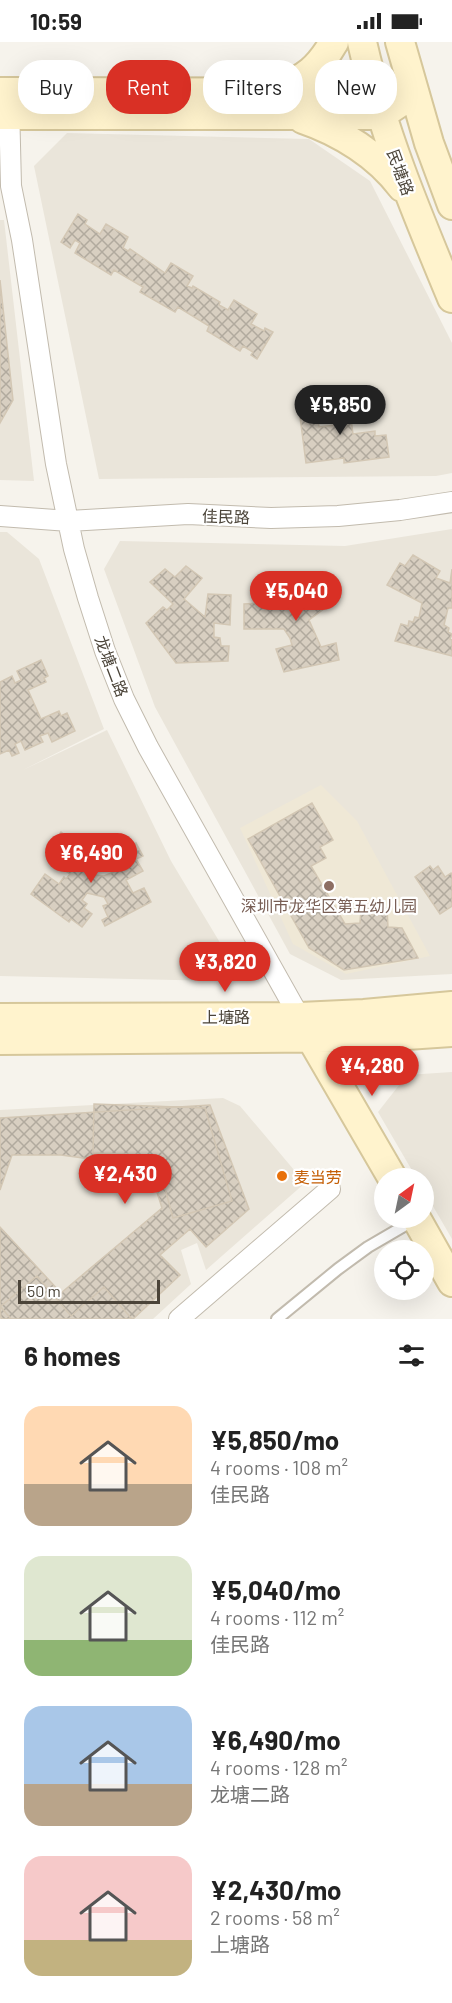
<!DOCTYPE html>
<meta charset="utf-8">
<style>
:root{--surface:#fff;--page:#f2f2f2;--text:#222;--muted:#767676;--accent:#d93025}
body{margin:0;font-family:Barlow,"Noto Sans SC",sans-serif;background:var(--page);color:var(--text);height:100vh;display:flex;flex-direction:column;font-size:22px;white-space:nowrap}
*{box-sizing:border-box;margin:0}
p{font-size:20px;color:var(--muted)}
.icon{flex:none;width:33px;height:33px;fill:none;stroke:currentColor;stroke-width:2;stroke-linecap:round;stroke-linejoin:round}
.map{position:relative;height:1277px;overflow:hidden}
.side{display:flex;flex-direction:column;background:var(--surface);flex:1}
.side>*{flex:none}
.guide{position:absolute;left:18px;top:18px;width:417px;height:54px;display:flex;gap:12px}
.needle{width:39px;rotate:33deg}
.fabs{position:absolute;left:374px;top:1126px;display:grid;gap:12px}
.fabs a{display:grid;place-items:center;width:60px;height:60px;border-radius:50%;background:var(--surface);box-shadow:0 6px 24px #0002;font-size:30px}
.scale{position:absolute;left:18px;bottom:15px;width:142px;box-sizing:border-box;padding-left:6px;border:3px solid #4b4439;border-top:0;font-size:16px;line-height:21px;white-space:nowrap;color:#4b4439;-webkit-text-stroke:4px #fff;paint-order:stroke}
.price{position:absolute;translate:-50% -51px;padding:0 14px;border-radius:21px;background:var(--accent);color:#fff;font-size:20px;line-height:39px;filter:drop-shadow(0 2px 3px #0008)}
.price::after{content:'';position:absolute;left:50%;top:36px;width:18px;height:14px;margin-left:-9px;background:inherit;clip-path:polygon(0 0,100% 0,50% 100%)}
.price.selected{background:#222;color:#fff}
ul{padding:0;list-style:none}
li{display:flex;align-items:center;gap:18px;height:150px;padding:0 24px}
li span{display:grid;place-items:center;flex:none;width:168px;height:120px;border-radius:18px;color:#555}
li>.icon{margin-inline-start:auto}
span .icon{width:72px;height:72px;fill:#fffc;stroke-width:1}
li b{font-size:26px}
h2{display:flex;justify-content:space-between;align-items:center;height:72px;padding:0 24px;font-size:26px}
.chip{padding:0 21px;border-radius:24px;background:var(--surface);box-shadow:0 6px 24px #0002;font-size:21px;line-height:54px}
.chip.selected{background:var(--accent);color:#fff}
.status{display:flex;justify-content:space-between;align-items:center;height:42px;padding:0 30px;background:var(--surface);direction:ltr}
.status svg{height:16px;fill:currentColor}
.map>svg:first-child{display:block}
.residential{fill:#eae5da}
.education{fill:#efe8d6}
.building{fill:url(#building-cross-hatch);stroke:#d3c7b4;stroke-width:1.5}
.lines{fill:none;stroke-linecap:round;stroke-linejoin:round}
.lane-casing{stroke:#c2bbae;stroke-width:14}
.street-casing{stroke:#c2bbae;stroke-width:22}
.secondary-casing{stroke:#d6c79b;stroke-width:32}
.lane{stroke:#fff;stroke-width:10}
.street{stroke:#fff;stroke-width:20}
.secondary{stroke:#fff3cd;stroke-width:28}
.education-dot{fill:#8d6e63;stroke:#fff;stroke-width:2}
.food-dot{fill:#e8710a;stroke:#fff;stroke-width:2}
.labels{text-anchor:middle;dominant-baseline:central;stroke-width:4.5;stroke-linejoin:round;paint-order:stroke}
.street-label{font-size:16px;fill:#4b4439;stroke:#fff}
.education-label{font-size:16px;fill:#785e54;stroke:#fff}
.food-label{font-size:16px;fill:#c56008;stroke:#fff;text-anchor:start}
</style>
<div class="status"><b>10:59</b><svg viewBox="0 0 49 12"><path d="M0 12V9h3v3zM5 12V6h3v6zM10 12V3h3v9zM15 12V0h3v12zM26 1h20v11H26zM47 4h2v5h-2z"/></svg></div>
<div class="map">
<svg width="452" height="1277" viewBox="0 0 452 1277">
<defs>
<pattern id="building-cross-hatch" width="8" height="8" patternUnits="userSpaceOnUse" patternTransform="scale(1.5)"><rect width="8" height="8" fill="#d8cfc1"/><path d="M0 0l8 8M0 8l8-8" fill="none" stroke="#b1aa9e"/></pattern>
</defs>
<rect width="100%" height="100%" fill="#f6f3ec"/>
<!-- residential -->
<path class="residential" d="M67 91 309 97 370 139 452 301V431L436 434 99 437 34 124Z
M0 178H4L34 439 0 438Z
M452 487V932L341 938 290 912 155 665 104 527 120 499 345 504Z
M0 490H7L39 517 104 687 23 728 107 688 171 819 231 919 219 939 0 934Z
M452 1030V1197L423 1147V1137H417L378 1070 407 1033Z
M223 1056 240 1064 305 1141 206 1228 197 1201 181 1208 191 1242 153 1277H5L0 1271V1068Z"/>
<!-- education -->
<path class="education" d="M321 743 357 779 430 914 346 932 293 902 240 786Z"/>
<!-- building -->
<path class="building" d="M78 172 87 178 85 182 100 192 106 182 128 195 123 206 128 209 130 207 165 231 171 221 193 234 187 244 192 246 193 244 220 260 219 263 228 268 234 258 257 272 251 282 264 289 265 286 273 290 257 317 251 313 253 310 243 304 240 309 207 289 209 284 178 265 175 270 140 250 143 245 114 228 111 233 75 211 80 201 75 198 70 206 61 200Z
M0 238 13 358 0 381Z
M336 346 337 359 348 358 349 367H356L357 376 351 377 353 392 375 389V394L386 393 389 415 344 421V416L306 421 300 375 317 373 319 385 336 383 334 361 321 363 319 348Z
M413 513 440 529 436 536 450 541 452 527V566H448L444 583 449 586 448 590 452 592 450 597 452 598V614L395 599 401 582 408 584 409 579 413 580 415 575 419 576 422 561 387 543 400 521 405 524Z
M186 524 202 536 184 557 205 575 208 552 231 553 230 583 214 581V595L220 596 221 604H229L228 619 176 621 146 581 163 565 167 568 173 562 150 540 165 527 175 535Z
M311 530 320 541 327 535 340 555 309 578 321 605 336 601 339 618 284 630 276 607 292 603 290 596 284 587H244V562L259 561 260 550 284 551V561L291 560 300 553 293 543Z
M41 618 48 634 44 636 46 640 28 648 41 677 59 669 61 674 67 671 75 689 52 700 48 691 40 694 43 700 25 708 21 699 15 702 19 711 12 714 9 708 0 712V640L12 634 15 641 21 638 17 629Z
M312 761 333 798 320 805 326 816 311 824 345 882 360 881 361 867 387 866 388 885 402 886 418 916 344 928 309 906 248 797Z
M61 790 87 809 76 823 88 832 104 834 116 829 108 815 136 801 143 814 136 817 143 829 126 838 133 851 144 846 151 860 105 884 102 878 108 875 103 864 108 862 104 855 87 851 82 858 87 862 84 866 92 872 82 885 71 877 69 880 31 852 45 832 59 842 64 835 66 837 70 832 55 822 59 816 48 808Z
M430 824 433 828 438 824 445 835 451 831 452 833V864L440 872 415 835Z
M94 1062 205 1066 232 1159 173 1176 156 1113 93 1111Z
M210 1063 249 1167 206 1205 190 1187 160 1213 180 1233 133 1277H11L0 1264V1185L61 1251 162 1166 149 1125 61 1113H12L0 1148V1076Z
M37 1234 71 1274 104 1245 132 1277H1L0 1265Z"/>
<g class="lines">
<defs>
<path id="lane" d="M277 1277 338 1227 368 1205 416 1177"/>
<path id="street" d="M9 62 11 144 22 198 56 422 74 507 88 556 105 609 124 657 148 705 304 983
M0 474 69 479 188 472 271 476 338 474 400 468 452 460
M179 1277 330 1147"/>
<path id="secondary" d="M362 0C382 89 417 172 452 256
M400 0 429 101 452 163
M278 47C306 37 319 26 334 0
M0 50 414 51
M0 73H381L414 51
M303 77C341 90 378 113 402 145
M0 976 300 975 364 972 452 964
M311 996 393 1137
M0 998 377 995 452 990
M416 1176 452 1240"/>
</defs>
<!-- lane casing -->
<use href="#lane" class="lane-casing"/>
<!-- street casing -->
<use href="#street" class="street-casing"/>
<!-- secondary casing -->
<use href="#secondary" class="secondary-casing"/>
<!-- lane -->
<use href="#lane" class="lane"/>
<!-- street -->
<use href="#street" class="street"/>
<!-- secondary -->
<use href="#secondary" class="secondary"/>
</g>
<!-- markers -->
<circle class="education-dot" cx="329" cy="844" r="6"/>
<circle class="food-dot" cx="282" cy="1134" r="6"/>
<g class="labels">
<!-- street labels -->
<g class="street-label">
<text transform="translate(401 130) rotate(70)">民塘路</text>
<text transform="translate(226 474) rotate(2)">佳民路</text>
<text transform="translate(112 624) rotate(69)">龙塘二路</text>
<text x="226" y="974">上塘路</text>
</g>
<!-- education labels -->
<g class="education-label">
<text x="329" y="863">深圳市龙华区第五幼儿园</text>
</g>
<!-- food labels -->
<g class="food-label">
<text x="294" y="1134">麦当劳</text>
</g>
</g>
</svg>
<div class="fabs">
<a><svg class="needle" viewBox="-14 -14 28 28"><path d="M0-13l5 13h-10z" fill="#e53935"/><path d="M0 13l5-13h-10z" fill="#767676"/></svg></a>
<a><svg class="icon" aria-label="locate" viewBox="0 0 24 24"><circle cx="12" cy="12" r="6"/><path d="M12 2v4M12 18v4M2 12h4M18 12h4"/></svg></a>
</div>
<div class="scale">50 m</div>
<b class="price selected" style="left:340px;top:394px">¥5,850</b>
<b class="price" style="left:296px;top:580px">¥5,040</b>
<b class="price" style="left:91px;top:842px">¥6,490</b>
<b class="price" style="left:225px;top:951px">¥3,820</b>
<b class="price" style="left:372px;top:1055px">¥4,280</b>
<b class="price" style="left:125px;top:1163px">¥2,430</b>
<div class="guide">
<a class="chip">Buy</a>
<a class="chip selected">Rent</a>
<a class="chip">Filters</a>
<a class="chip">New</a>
</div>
</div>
<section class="side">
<h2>6 homes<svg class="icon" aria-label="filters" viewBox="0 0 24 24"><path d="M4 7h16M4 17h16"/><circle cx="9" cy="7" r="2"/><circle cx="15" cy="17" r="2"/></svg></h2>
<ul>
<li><span style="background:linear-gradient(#ffd9b3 65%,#b9a48a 0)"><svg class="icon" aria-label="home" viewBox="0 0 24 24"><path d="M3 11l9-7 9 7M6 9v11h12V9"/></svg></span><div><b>¥5,850/mo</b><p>4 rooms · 108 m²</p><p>佳民路</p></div></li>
<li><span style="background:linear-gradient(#dfe7d0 70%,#8fb573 0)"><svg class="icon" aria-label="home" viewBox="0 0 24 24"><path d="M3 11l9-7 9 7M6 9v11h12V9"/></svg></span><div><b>¥5,040/mo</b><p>4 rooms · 112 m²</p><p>佳民路</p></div></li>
<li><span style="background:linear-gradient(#a9c7e8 65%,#b9a48a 0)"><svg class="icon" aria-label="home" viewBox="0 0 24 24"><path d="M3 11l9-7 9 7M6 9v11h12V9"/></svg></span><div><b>¥6,490/mo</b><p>4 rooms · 128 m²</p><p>龙塘二路</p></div></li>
<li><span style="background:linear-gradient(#f6c9c9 70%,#c2b280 0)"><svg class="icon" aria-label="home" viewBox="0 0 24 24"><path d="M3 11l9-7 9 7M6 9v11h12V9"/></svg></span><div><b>¥2,430/mo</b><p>2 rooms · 58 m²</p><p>上塘路</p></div></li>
</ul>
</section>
